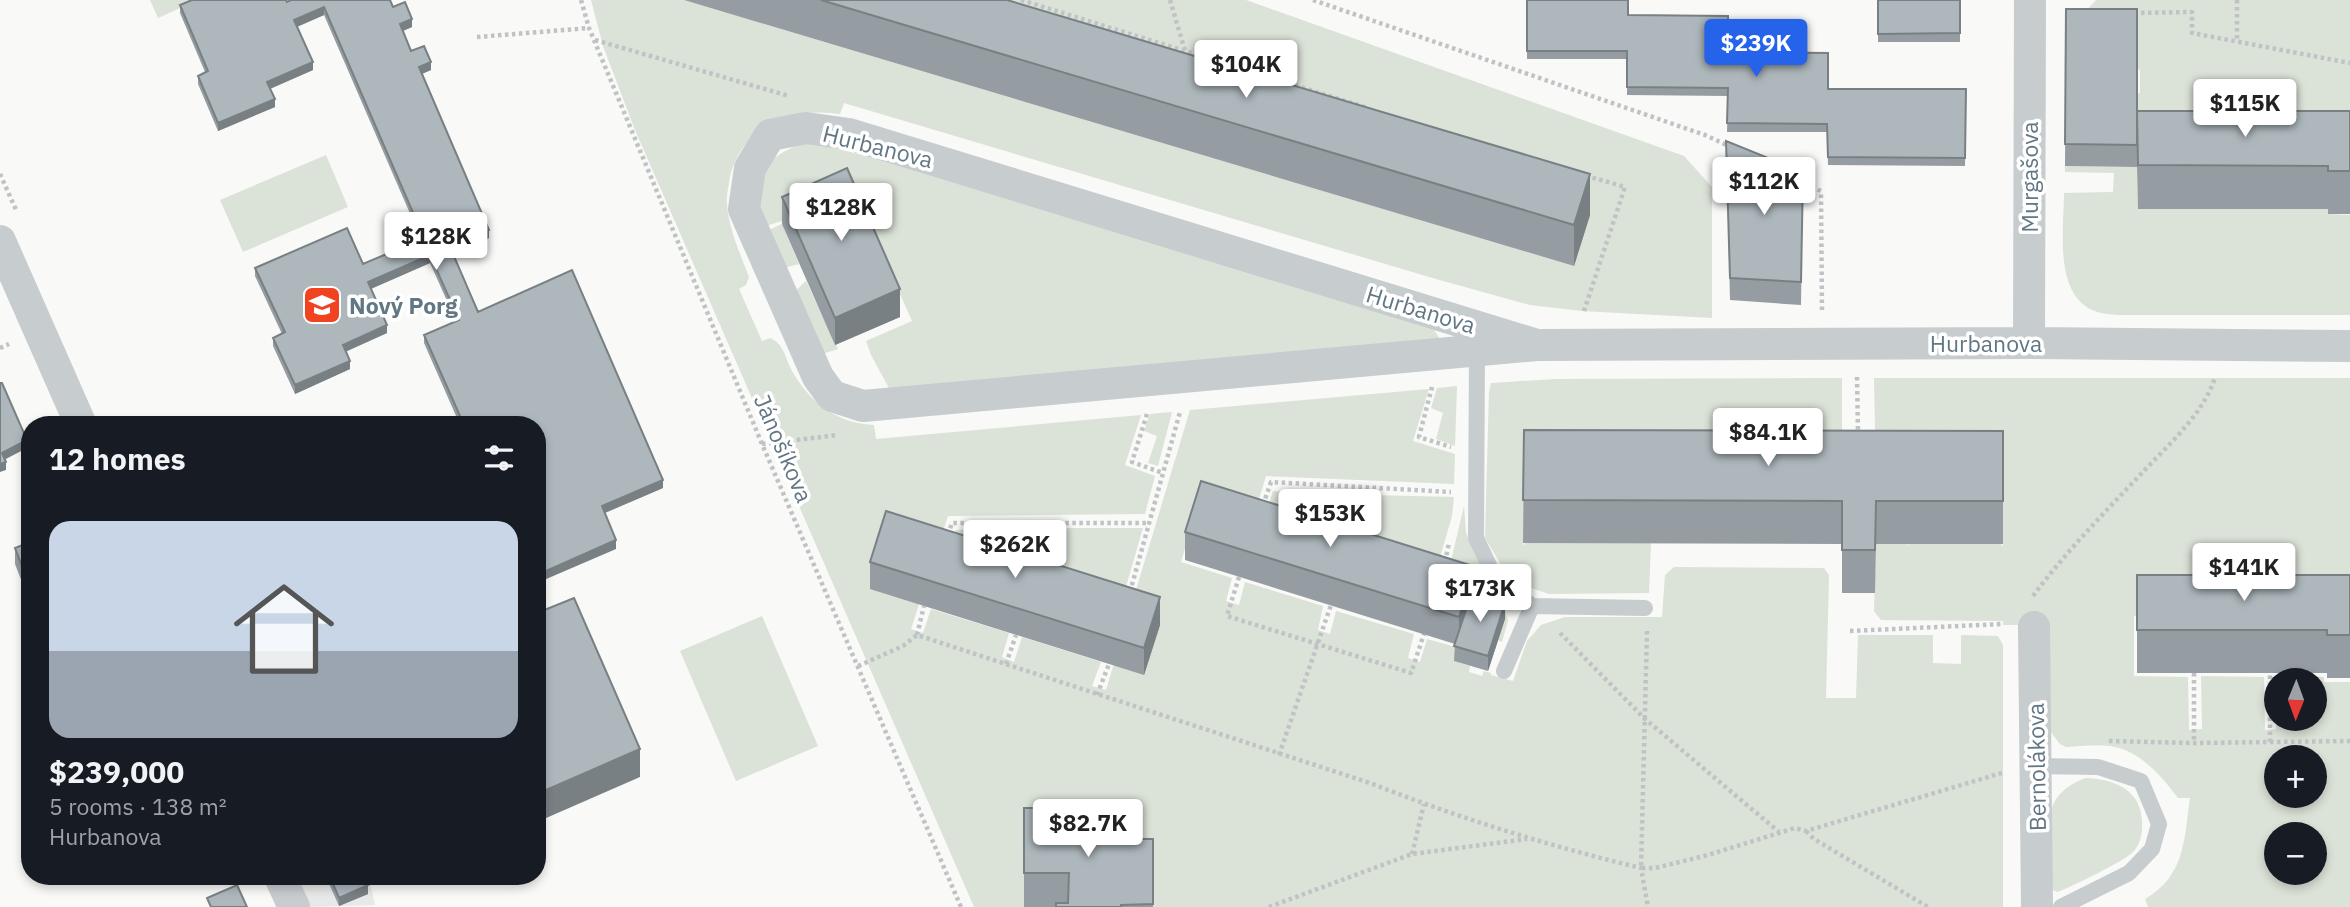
<!DOCTYPE html>
<meta charset="utf-8">
<style>
:root{--surface:#171b24;--page:#20242c;--text:#f1f3f6;--muted:#9ea1a6;--accent:#2563eb}
body{margin:0;font-family:"IBM Plex Sans",sans-serif;background:var(--page);color:var(--text);height:100vh;display:flex;flex-direction:column;font-size:26px;white-space:nowrap}
*{box-sizing:border-box;margin:0}
p{font-size:23px;color:var(--muted)}
.icon{flex:none;width:38px;height:38px;fill:none;stroke:currentColor;stroke-width:2;stroke-linecap:round;stroke-linejoin:round}
.map{position:relative;flex:1;overflow:hidden}
.panel{position:absolute;left:21px;top:416px;width:525px;height:469px;display:flex;flex-direction:column;background:var(--surface);border-radius:28px;box-shadow:0 4px 10px #0003}
.panel>*{flex:none}
.needle{width:46px;rotate:181deg}
.buttons{position:absolute;left:2264px;top:668px;display:grid;gap:14px}
.buttons a{display:grid;place-items:center;width:63px;height:63px;border-radius:50%;background:var(--surface);box-shadow:0 4px 10px #0003;font-size:35px}
.price{position:absolute;translate:-50% -60px;padding:0 16px;border-radius:7px;background:#fff;color:#222;font-size:23px;line-height:46px;filter:drop-shadow(0 2px 4px #0008)}
.price::after{content:'';position:absolute;left:50%;top:42px;width:21px;height:16px;margin-left:-10px;background:inherit;clip-path:polygon(0 0,100% 0,50% 100%)}
.price.selected{background:var(--accent);color:#fff}
ul{padding:0;list-style:none}
li{display:grid;align-content:center;gap:14px;height:371px;padding:0 28px}
li span{display:grid;place-items:center;height:217px;border-radius:21px;color:#555}
li>.icon{margin-inline-start:auto}
span .icon{width:126px;height:126px;fill:#fffc;stroke-width:1}
li b{font-size:30px}
h2{display:flex;justify-content:space-between;align-items:center;height:84px;padding:0 28px;font-size:30px}
.map>svg:first-child{display:block}
.built{fill:#e7e9e8}
.grass{fill:#dbe2d7;fill-rule:evenodd}
.lines{fill:none;stroke-linecap:round;stroke-linejoin:round}
.path{stroke:#c0c3c5;stroke-width:4.5;stroke-dasharray:3.5 3.5;stroke-linecap:butt}
.lane{stroke:#c7cccf;stroke-width:16}
.street{stroke:#c7cccf;stroke-width:32}
.wall{fill:#959da2}
.shaded-wall{fill:#798084}
.building{fill:#adb7bc;stroke:#798084;stroke-width:2}
.labels{text-anchor:middle;dominant-baseline:central;stroke-width:7;stroke-linejoin:round;paint-order:stroke}
.street-label{font-size:23px;fill:#627784;stroke:#fff}
.poi-label{font-size:23px;font-weight:bold;fill:#627784;stroke:#fff;text-anchor:start}
</style>
<div class="map">
<svg width="2350" height="907" viewBox="0 0 2350 907">
<rect width="100%" height="100%" fill="#f9f9f7"/>
<!-- built -->
<path class="built" d="M294 877H369L375 905 307 907Z"/>
<!-- grass -->
<path class="grass" d="M150 0H198L158 18Z
M591 0H684L1574 266 1589 216 871 0H1246L1684 156 1712 187V318L1582 311 1530 305 1436 279 844 103 840 114C790 106 737 129 729 183 728 190 726 197 727 204 729 230 740 253 749 277L746 285 739 289 762 341 770 338C784 344 785 357 791 369 808 401 837 424 874 425L876 439 1141 415 1125 465 1155 476 1145 514 948 516 911 629 923 633 931 609 1009 633 1002 657 1014 662 1022 637 1101 662 1092 686 1106 690 1190 410 1429 389 1413 441 1455 454 1454 484 1266 476 1255 512 1198 505 1181 562 1232 578 1226 601 1239 605 1245 582 1323 606 1318 630 1330 634 1336 611 1414 634 1408 658 1420 662 1427 639 1459 648 1454 661 1470 666 1469 672 1482 676 1484 671 1491 673V675L1513 681 1527 641 1541 625 1565 617H1662L1665 575 1674 567 1824 568 1829 575 1826 698H1856L1858 635H1933V663L1961 664V635L1998 636 2003 645V907H1153L1025 851 1024 907H974L635 130 603 46Z
M2096 0H2350V155L2137 154V94L2140 93V70L2066 32Z
M806 142H832L1434 330 1440 339 890 390 871 355 866 341 912 321 870 227 788 219 760 228C760 214 756 198 758 184 761 161 787 149 806 142Z
M326 155 348 207 243 252 220 200Z
M2065 166 2137 167 2138 209H2328V214L2350 215V315H2116C2108 314 2097 313 2090 309 2054 289 2064 228 2064 193L2113 192 2114 173 2065 172Z
M782 224 799 264 777 270 762 233Z
M806 281 838 349 819 355 790 296Z
M1842 378V474L1524 473 1523 546 1525 543H1651L1649 593 1549 594 1528 587 1510 575 1500 563 1485 538 1489 392 1491 383 1556 379Z
M1874 378H2350V615L2134 616V676L2188 677 2189 730 2202 729 2201 676 2264 677 2265 730 2276 729 2275 676 2324 677V682H2350V907H2148L2145 899C2185 876 2184 840 2190 798H2178C2161 775 2139 750 2110 746 2096 744 2080 746 2066 747L2060 744 2050 731 2049 625H2003V621L1881 620 1874 611 1876 544H1907V547L1908 544H2001L2003 547V474H1876ZM2277 681H2315V719H2277ZM2277 758H2315V796H2277ZM2277 835H2315V873H2277Z
M1457 386 1455 446 1436 439 1443 413 1431 408 1437 388Z
M1172 412 1158 466 1148 463 1157 436 1144 431 1150 414Z
M1273 491 1361 495 1346 540 1265 515Z
M1371 495 1454 497 1452 516 1437 568 1356 543Z
M1464 506 1466 533 1482 570 1501 598 1508 621 1502 642 1498 640 1474 609 1479 593 1446 582Z
M1045 528 1032 569 951 544 956 530Z
M1056 528H1143L1123 597 1043 572Z
M762 616 818 746 736 781 680 651Z
M2085 778C2116 779 2144 791 2142 827 2142 836 2139 846 2133 852 2126 860 2068 889 2057 892L2051 889C2051 869 2045 816 2055 801 2062 789 2073 783 2085 778Z"/>
<g class="lines">
<!-- path -->
<path class="path" d="M581 0 589 28 762 444 961 907
M1021 0 1368 108
M1170 0 1185 51
M1313 0 1705 135 1731 147
M2237 0V42
M2134 13 2192 12V33L2350 63
M477 37 589 28
M595 40 789 96
M0 174 17 212
M1799 180 1821 191 1822 311
M1584 311 1625 187 1587 176
M0 348 9 344
M1857 377 1858 434
M1432 387 1419 437 1451 447
M1147 414 1132 462 1163 473
M762 444 838 435
M1263 505 1271 482 1451 492
M1353 534 1367 488
M948 535 952 523H1149
M1445 562 1449 543
M1039 564 1052 523
M1239 577 1227 616 1411 673 1424 634
M1130 592 1180 412
M2033 596C2065 553 2103 514 2140 475 2167 446 2202 416 2215 378
M1647 631 1641 868H1655L1708 855 1795 828 1806 831 2005 772
M1850 631 2002 624
M1560 633 1645 719 1779 832
M917 635 924 606
M1006 664 1016 635
M858 666 903 646 917 635 1370 783C1459 818 1549 846 1641 868L1648 907
M2194 673V743
M1097 695 1109 664
M2109 741 2194 743 2350 741
M2270 742V673
M1279 755 1331 605
M1806 831 1814 839 1928 907
M1412 854 1424 804
M1269 907 1412 854 1527 839"/>
<!-- lane -->
<path class="lane" d="M1477 350 1476 538 1495 578 1532 606 1645 608
M1504 671 1532 606
M2036 766 2098 767 2141 781 2159 824 2152 849 2129 873 2061 907"/>
<!-- street -->
<path class="street" d="M0 241 81 425
M2029 343 2030 0
M1537 345 849 134 806 128 770 135 750 168 744 209 818 377 832 396 863 406 1537 345 2029 343 2350 346
M2034 627 2037 907
M280 877 294 907"/>
</g>
<!-- wall -->
<path class="wall" d="M684 0H1007L1590 215 1574 266Z
M1527 0 1628 15 1828 89H1966L1965 166 1828 165 1827 132H1727L1728 96 1627 95V59H1527Z
M1878 0H1960V42H1878Z
M287 2 393 7 412 27 403 31 411 51 431 70 422 74 489 238 453 254 478 312 663 488 605 513 616 549 537 425H460L424 343V335L456 321 430 263 371 289 387 333 346 351 350 369 295 394 273 346V338L282 334 255 276V268L363 264 421 239 324 15 297 27 313 70 270 89 275 107 218 131 198 84V76L205 72 180 13V5Z
M2066 9 2137 111H2350V214H2328V209H2138L2137 167 2065 166Z
M1726 141 1803 172 1801 305 1730 300Z
M782 197 900 317 835 345 782 224Z
M1524 430 2003 431V544H1876L1875 593H1842V544L1523 543Z
M1185 532 1476 593 1505 619 1488 671 1454 661 1455 644 1185 560Z
M30 542V620L24 606V590H25L15 564V548Z
M870 562 1160 625 1144 675 870 589Z
M2137 575H2350V678H2327V673H2137Z
M1024 808 1089 839H1153V907H1024Z
M326 877H365L368 894 339 906Z"/>
<!-- shaded-wall -->
<path class="shaded-wall" d="M324 7V15L294 28V20Z
M412 19V27L400 32V24Z
M313 62V70L267 90V82Z
M431 62V70L419 75V67Z
M275 99V107L218 131V123Z
M1590 174V215L1574 266V225Z
M489 230V238L450 255V247Z
M430 255V263L368 290V282Z
M900 289V317L835 345V318Z
M387 325V333L343 353V345Z
M350 361V369L295 394V385Z
M27 440V448L2 461V453Z
M6 462V470L0 472V464Z
M663 480V488L602 514V506Z
M616 540V549L537 583V575Z
M1476 567V595L1459 645V617Z
M1160 597V625L1144 675V648Z
M1505 603V619L1488 671V656Z
M640 749V777L537 822V794Z
M368 885V894L339 906V898Z"/>
<!-- building -->
<path class="building" d="M192 0H286L287 2 291 0H390L393 7 405 2 412 19 400 24 411 51 424 46 431 62 419 67 489 230 450 247 478 312 572 270 663 480 602 506 616 540 537 575V425H464L424 335 459 320 430 255 368 282 387 325 343 345 350 361 295 385 273 338 285 332 255 268 347 228 363 264 424 238 324 7 294 20 313 62 267 82 275 99 218 123 198 76 208 71 180 5Z
M821 0H1007L1590 174 1574 225Z
M1527 0H1628V15L1728 16V52L1828 53V89H1966L1965 158 1828 157 1827 124 1727 123 1728 88 1627 87V51H1527Z
M1878 0H1960V33L1878 34Z
M2066 9H2137V145L2065 144Z
M2137 111H2350V171H2328V166L2138 165Z
M1726 141 1803 172 1801 282 1730 278Z
M847 168 900 289 835 318 782 197Z
M0 383H2L27 440 2 453 6 462 0 464Z
M1524 430 2003 431V501H1876L1875 550H1842V501L1523 500Z
M1201 481 1476 567 1459 617 1185 532Z
M886 511 1160 597 1144 648 870 562Z
M30 542V587L15 548Z
M2137 575H2350V635H2327V630H2137Z
M30 587V604L24 590Z
M1472 592 1505 603 1488 656 1454 646Z
M574 598 640 749 537 794V613Z
M1024 808H1089V839H1153V904L1121 905V907H1056V903H1068L1069 873H1024Z
M330 877H365L368 885 339 898Z
M237 885 247 907H211L207 898Z"/>
<!-- icons -->
<defs>
<symbol id="school-square" viewBox="-11 -11 22 22"><rect x="-9" y="-9" width="18" height="18" rx="4" fill="#f1431f" stroke="#fff"/><path d="M0-5L7-2L0 1L-7-2ZM-4 1L0 2.5L4 1V4Q0 6-4 4Z" fill="#fff"/></symbol>
</defs>
<g fill-rule="evenodd">
<use href="#school-square" x="300" y="283" width="44" height="44"/>
</g>
<g class="labels">
<!-- street labels -->
<g class="street-label">
<text transform="translate(878 146) rotate(14)">Hurbanova</text>
<text transform="translate(2029 177) rotate(-90)">Murgašova</text>
<text transform="translate(1421 309) rotate(17)">Hurbanova</text>
<text x="1986" y="343">Hurbanova</text>
<text transform="translate(784 448) rotate(67)">Jánošíkova</text>
<text transform="translate(2036 767) rotate(-91)">Bernolákova</text>
</g>
<!-- poi labels -->
<g class="poi-label">
<text x="349" y="305">Nový Porg</text>
</g>
</g>
</svg>
<div class="buttons">
<a><svg class="needle" viewBox="-14 -14 28 28"><path d="M0-13l5 13h-10z" fill="#e53935"/><path d="M0 13l5-13h-10z" fill="#9ea1a6"/></svg></a>
<a>+</a>
<a>−</a>
</div>
<b class="price selected" style="left:1756px;top:79px">$239K</b>
<b class="price" style="left:1246px;top:100px">$104K</b>
<b class="price" style="left:2245px;top:139px">$115K</b>
<b class="price" style="left:1764px;top:217px">$112K</b>
<b class="price" style="left:841px;top:243px">$128K</b>
<b class="price" style="left:436px;top:272px">$128K</b>
<b class="price" style="left:1768px;top:468px">$84.1K</b>
<b class="price" style="left:1330px;top:549px">$153K</b>
<b class="price" style="left:1015px;top:580px">$262K</b>
<b class="price" style="left:2244px;top:603px">$141K</b>
<b class="price" style="left:1480px;top:624px">$173K</b>
<b class="price" style="left:1088px;top:859px">$82.7K</b>
<section class="panel">
<h2>12 homes<svg class="icon" aria-label="filters" viewBox="0 0 24 24"><path d="M4 7h16M4 17h16"/><circle cx="9" cy="7" r="2"/><circle cx="15" cy="17" r="2"/></svg></h2>
<ul>
<li><span style="background:linear-gradient(#c9d6e8 60%,#9aa5b1 0)"><svg class="icon" aria-label="home" viewBox="0 0 24 24"><path d="M3 11l9-7 9 7M6 9v11h12V9"/></svg></span><div><b>$239,000</b><p>5 rooms · 138 m²</p><p>Hurbanova</p></div></li>
</ul>
</section>
</div>
